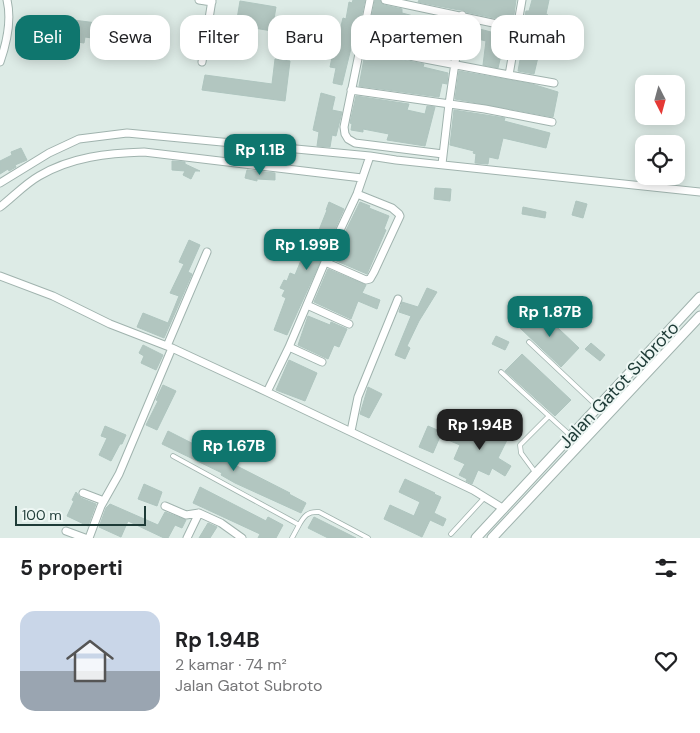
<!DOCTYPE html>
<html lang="id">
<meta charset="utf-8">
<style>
:root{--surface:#fff;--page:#f2f2f2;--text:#202124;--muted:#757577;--accent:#0f766e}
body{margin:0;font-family:"DM Sans",sans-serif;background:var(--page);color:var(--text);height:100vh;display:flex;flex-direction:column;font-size:19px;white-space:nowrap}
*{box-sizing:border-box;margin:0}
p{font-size:16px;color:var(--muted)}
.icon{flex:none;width:28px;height:28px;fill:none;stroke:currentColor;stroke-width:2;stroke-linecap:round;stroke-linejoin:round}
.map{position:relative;height:538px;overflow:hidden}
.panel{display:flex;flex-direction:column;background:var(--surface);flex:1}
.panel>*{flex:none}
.guide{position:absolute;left:15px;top:15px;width:670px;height:45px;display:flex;gap:10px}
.needle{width:32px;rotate:174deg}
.controls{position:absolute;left:635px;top:75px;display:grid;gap:10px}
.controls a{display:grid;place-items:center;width:50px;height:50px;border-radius:10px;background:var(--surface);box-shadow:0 2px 12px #0003;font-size:25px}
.scale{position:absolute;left:15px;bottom:12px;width:131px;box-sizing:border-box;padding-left:5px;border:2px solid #1e3b37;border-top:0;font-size:14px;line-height:18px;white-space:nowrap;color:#1e3b37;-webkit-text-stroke:4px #eef7f4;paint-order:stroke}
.price{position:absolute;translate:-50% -42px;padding:0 11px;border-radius:10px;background:var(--accent);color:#fff;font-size:16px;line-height:32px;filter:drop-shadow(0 1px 2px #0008)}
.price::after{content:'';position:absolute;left:50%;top:30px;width:15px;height:11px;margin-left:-8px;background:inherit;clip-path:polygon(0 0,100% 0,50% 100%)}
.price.on{background:#222;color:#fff}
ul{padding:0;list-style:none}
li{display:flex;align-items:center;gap:15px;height:125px;padding:0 20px}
li span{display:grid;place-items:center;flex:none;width:140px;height:100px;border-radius:15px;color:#555}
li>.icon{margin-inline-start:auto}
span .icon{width:60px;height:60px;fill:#fffc;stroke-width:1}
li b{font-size:21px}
h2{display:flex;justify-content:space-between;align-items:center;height:60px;padding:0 20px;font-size:21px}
.tag{padding:0 18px;border-radius:15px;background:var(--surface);box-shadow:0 2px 12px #0003;font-size:18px;line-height:45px}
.tag.on{background:var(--accent);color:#fff}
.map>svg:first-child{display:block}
.building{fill:#b2c6c0;stroke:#afc5bf}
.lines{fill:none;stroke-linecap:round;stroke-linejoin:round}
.service-casing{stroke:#a0b3ae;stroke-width:5.5}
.minor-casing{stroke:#a0b3ae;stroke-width:9}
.tertiary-casing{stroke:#a0b3ae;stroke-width:11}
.service{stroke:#fff;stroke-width:4}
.minor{stroke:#fff;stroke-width:7}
.tertiary{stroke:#fff;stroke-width:9}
.labels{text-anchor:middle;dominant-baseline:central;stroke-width:4;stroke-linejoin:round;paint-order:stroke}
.street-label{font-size:18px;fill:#1e3b37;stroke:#eef7f4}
</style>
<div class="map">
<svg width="700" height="538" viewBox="0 0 700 538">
<rect width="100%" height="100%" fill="#ddebe6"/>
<!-- building -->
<path class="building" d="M353 0H365L356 41 353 40 342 85 333 83 336 68 330 67 337 33 339 34 343 18 346 19 349 2 352 3Z
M375 0H380L384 5 402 9V13L421 18V20L441 25 443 18 456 21 451 53 427 49 426 54 367 42Z
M419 0H516L513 22 466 12 463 10H459L418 2Z
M532 0H549L546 14 548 15 534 74 518 71 526 26 523 25 526 11H529Z
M240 1 276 7 272 31 236 25Z
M22 17 56 23 51 49 17 44Z
M73 20 129 27V24L166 30 163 51 126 46 127 43 85 37 84 43 70 41Z
M472 27 510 37 507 52 502 51 498 68 483 65 486 41 470 37Z
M365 53 424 64 423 67 448 73 447 84 442 83 439 97 359 86Z
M275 59 290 61 285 101 202 90 205 75 272 84Z
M459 71 532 84 558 92 553 117 455 99Z
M321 93 335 97 332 110 342 112 336 136 332 135 330 147 317 146 319 132 313 130Z
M356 96 409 104 407 110 425 114 427 106 435 107 425 146 387 140 389 134 363 129V132L351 130 352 124 350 123Z
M454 110 505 118 504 121 550 133 546 148 503 138 498 159 489 157 488 164 475 163 476 154 473 153 474 151 450 145Z
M21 148 27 160 15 165 16 167 9 171 8 169 0 174V161L12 155 11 152Z
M172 161 185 162V164L200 171H195L191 179 183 175 185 171 172 170Z
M247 170 275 173V180L257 179V181L245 178Z
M435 188 451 189 450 201 434 199Z
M576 201 587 204 583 218 572 215Z
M329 202 344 209 287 335 274 330 286 298 282 296 285 290 280 288 284 280 287 281 290 273 295 275 304 253 309 255 327 210H326Z
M360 202 370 206 369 208 389 216 384 229 386 230 367 274 332 259Z
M523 207 546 212 545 218 522 214Z
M189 240 200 245 188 272 192 274 164 338 137 327 143 313 168 323 179 296 170 293 184 264 179 262Z
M328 269 366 285 362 293 380 300 377 309 358 301 351 319 314 302Z
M427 288 437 292 419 321 407 346 410 348 405 359 395 355 411 316 399 312 402 302 418 307Z
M538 309 579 348 561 367 520 328Z
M308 316 330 325 331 322 347 329 339 347 334 345 328 359 298 345Z
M496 336 509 342 505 350 492 344Z
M591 343 605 355 600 361 585 349Z
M143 345 163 355 156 370 141 363 144 356 139 353Z
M522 354 571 400 555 416 505 371Z
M289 360 317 373 305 401 276 390Z
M163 385 176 391 157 430 146 425 158 401 156 400Z
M368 387 382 394 369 418 360 414Z
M483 422 510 434 498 458 511 466 505 476 492 468 489 475 478 470 472 484 466 481 467 479 459 475 465 464 454 459 460 445 448 440 455 425 475 434 477 430 479 431Z
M105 426 126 435 122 444H120L111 461 99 455 107 438 101 436Z
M428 426 442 432 433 453 419 447Z
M168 431 290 493 289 494 306 503 301 513 235 483 221 475 222 473 162 444Z
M405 479 435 493 434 494 441 497 434 513 446 519 443 526 430 520 422 537 384 519 390 505 414 516 420 502 399 492Z
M144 484 162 492 157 506 138 499Z
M200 487 266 521 268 517 283 525 276 538H258L260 534 193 503Z
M76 492 81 498 96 504 88 526 67 516 74 501 72 500Z
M110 504 158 525 165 512 186 520 182 528 175 525 168 538H164L128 521 121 537 99 527 106 508Z
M314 517 356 538H328L308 528Z
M208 523 217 527 210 538H199Z"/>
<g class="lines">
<defs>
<path id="service" d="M529 342 598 407
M501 372 549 416 520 445 521 453 535 472
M549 416 571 436
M173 456 294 522 299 525 292 538
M299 525C304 516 308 511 319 512L368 538
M451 534 485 497"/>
<path id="minor" d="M199 0 212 2
M370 0 344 127 345 134 348 139 355 143 443 154
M385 0 516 28
M362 47 509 75 522 0
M0 62C7 42 12 21 7 0
M202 62 212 0
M509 75 554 83
M351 90 485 109 552 122
M442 164 449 104 462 15
M0 183 49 153 79 139 127 133 370 156 396 160 700 192
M0 207C13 197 25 184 39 176 71 157 108 153 144 152L362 178
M325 262 366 280 370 279 374 272 400 216 399 214 392 208 357 194
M0 276 53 296 110 324 172 348 267 392 289 347 325 262 357 194 370 156
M307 305 349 324
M167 346 207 252
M289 347 322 362
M267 392 473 490 504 509
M351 431 358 397 398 299
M83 493 104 501
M165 506 186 515 199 513 187 538
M199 513 221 523 242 538
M66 531 85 538
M89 538 101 506 119 474 172 348"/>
<path id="tertiary" d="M476 538 700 297
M492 538 700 316"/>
</defs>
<!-- service casing -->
<use href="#service" class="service-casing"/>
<!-- minor casing -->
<use href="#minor" class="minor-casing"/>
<!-- tertiary casing -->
<use href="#tertiary" class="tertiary-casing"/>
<!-- service -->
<use href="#service" class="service"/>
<!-- minor -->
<use href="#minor" class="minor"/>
<!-- tertiary -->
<use href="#tertiary" class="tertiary"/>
</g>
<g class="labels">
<!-- street labels -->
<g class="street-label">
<text transform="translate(619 385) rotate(-47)">Jalan Gatot Subroto</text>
</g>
</g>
</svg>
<div class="controls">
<a><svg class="needle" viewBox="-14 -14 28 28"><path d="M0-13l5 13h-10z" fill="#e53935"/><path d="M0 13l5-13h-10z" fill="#757577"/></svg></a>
<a><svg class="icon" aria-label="locate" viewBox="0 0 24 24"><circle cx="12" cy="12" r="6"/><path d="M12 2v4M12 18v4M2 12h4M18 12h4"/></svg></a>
</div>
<div class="scale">100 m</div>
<b class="price" style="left:260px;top:176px">Rp 1.1B</b>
<b class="price" style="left:307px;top:271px">Rp 1.99B</b>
<b class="price" style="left:550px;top:338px">Rp 1.87B</b>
<b class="price on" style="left:480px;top:451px">Rp 1.94B</b>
<b class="price" style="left:234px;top:472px">Rp 1.67B</b>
<div class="guide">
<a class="tag on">Beli</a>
<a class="tag">Sewa</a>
<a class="tag">Filter</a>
<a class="tag">Baru</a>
<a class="tag">Apartemen</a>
<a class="tag">Rumah</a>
</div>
</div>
<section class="panel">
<h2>5 properti<svg class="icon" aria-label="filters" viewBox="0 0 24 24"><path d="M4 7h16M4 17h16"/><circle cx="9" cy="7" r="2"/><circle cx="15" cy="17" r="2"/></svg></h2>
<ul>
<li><span style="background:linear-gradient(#c9d6e8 60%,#9aa5b1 0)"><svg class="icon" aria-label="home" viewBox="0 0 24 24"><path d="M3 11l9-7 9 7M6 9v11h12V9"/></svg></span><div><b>Rp 1.94B</b><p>2 kamar · 74 m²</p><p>Jalan Gatot Subroto</p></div><svg class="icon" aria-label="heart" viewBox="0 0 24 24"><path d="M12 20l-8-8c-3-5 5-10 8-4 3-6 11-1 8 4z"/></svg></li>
</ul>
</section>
